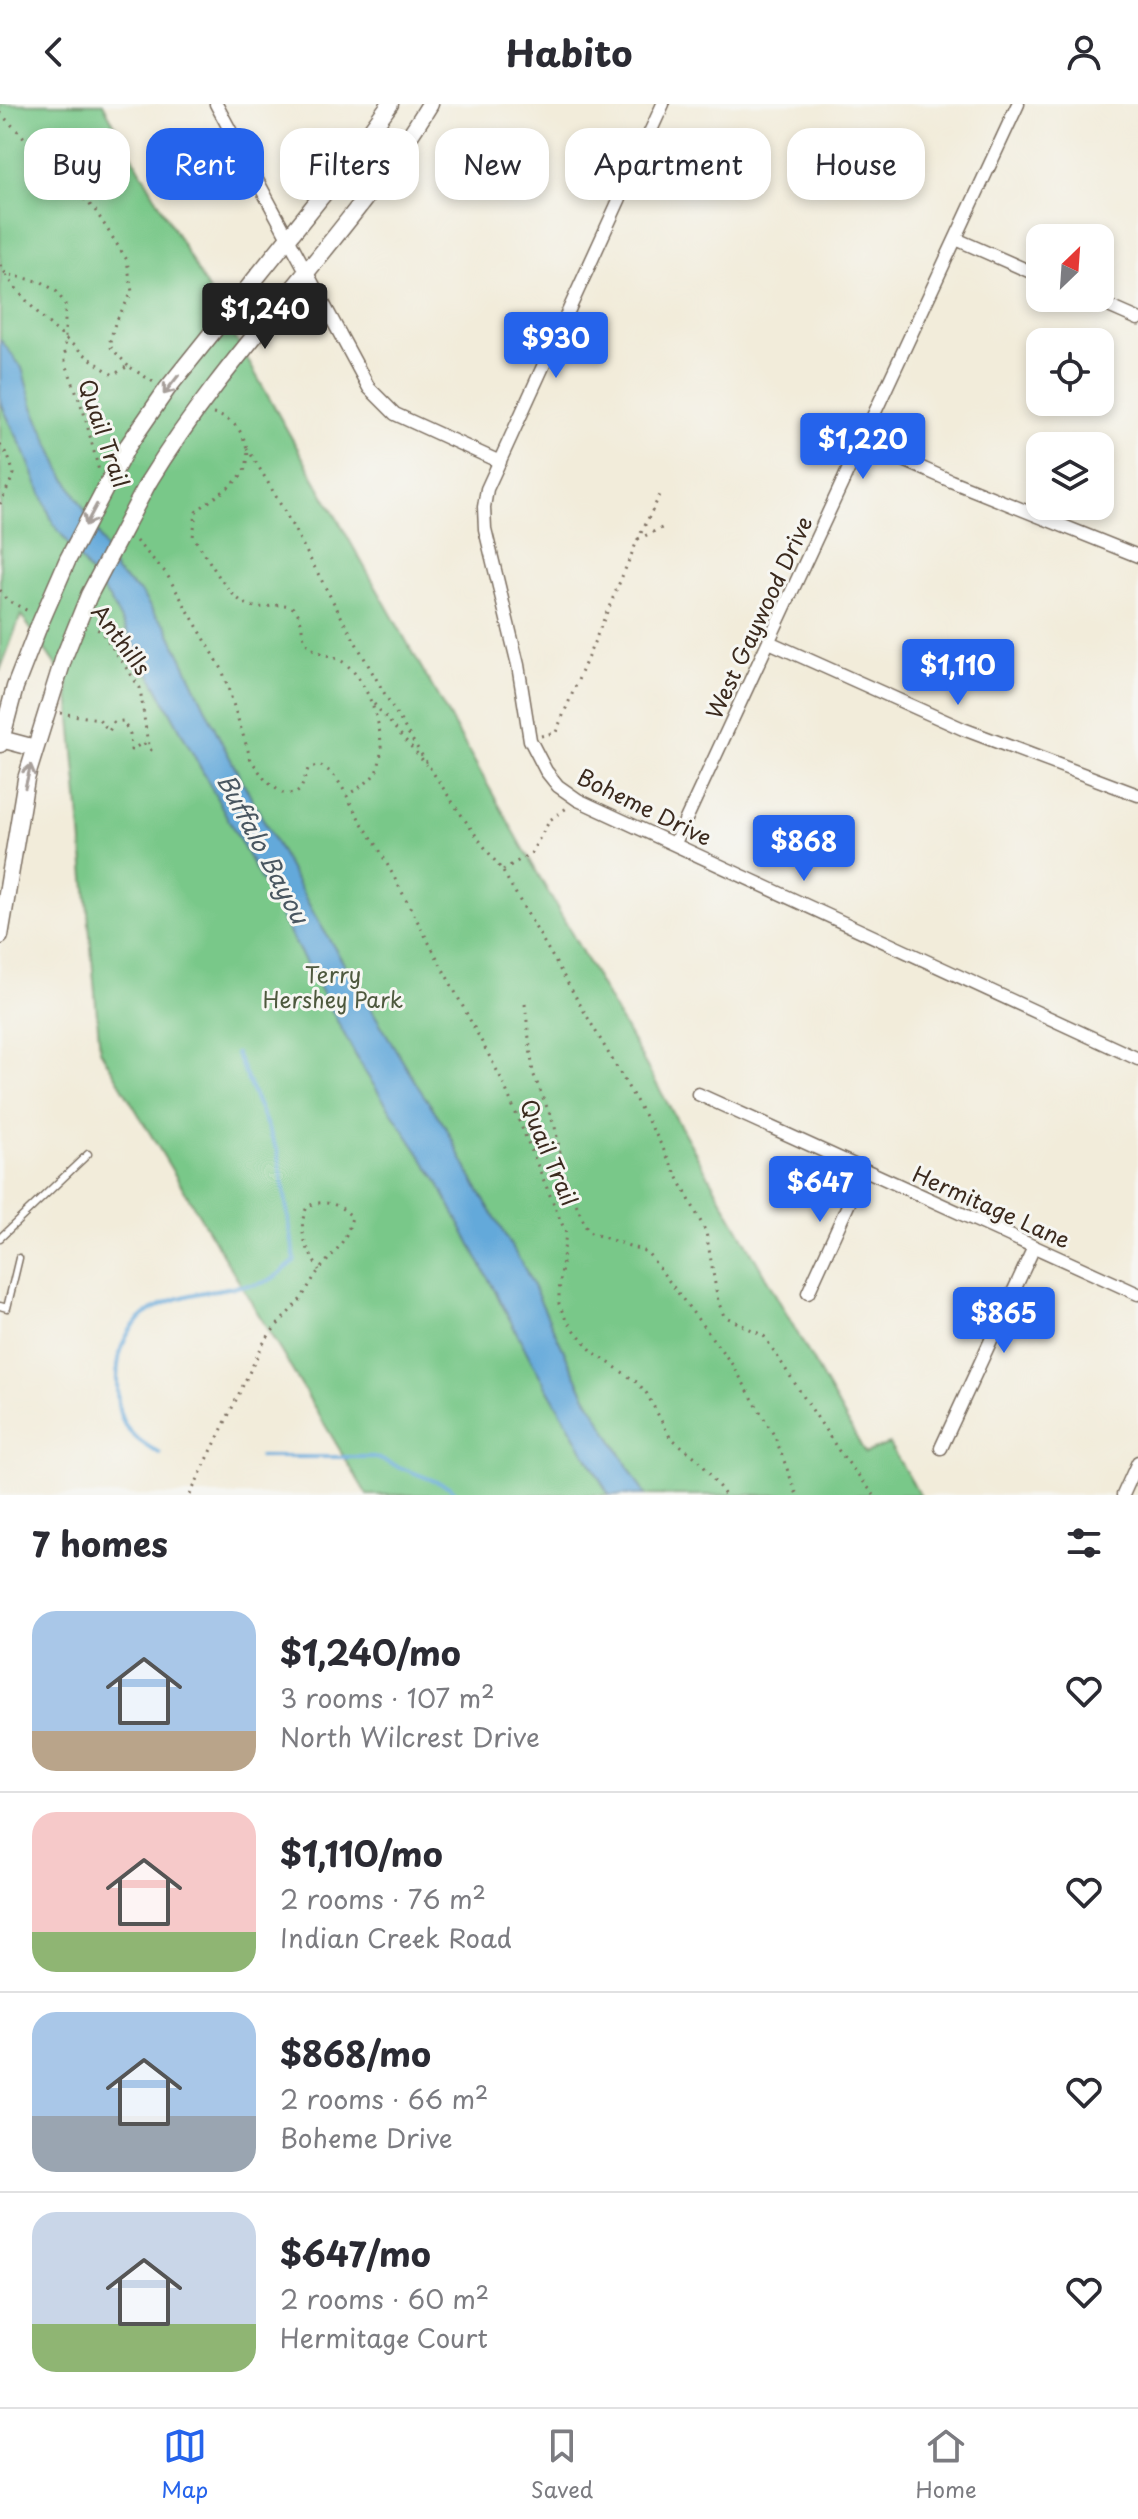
<!DOCTYPE html>
<meta charset="utf-8">
<style>
:root{--surface:#fff;--page:#f2f2f3;--text:#2b2b33;--muted:#7c7c81;--line:#e1e1e2;--accent:#2563eb}
body{margin:0;font-family:"Playpen Sans",sans-serif;background:var(--page);color:var(--text);height:100vh;display:flex;flex-direction:column;font-size:30px;white-space:nowrap}
*{box-sizing:border-box;margin:0}
p{font-size:26px;color:var(--muted)}
.icon{flex:none;width:44px;height:44px;fill:none;stroke:currentColor;stroke-width:2;stroke-linecap:round;stroke-linejoin:round}
.map{position:relative;height:1391px;overflow:hidden}
.details{display:flex;flex-direction:column;background:var(--surface);flex:1}
.details>*{flex:none}
.banner{position:absolute;left:24px;top:24px;width:1090px;height:72px;display:flex;gap:16px}
.needle{width:52px;rotate:25deg}
.controls{position:absolute;left:1026px;top:120px;display:grid;gap:16px}
.controls a{display:grid;place-items:center;width:88px;height:88px;border-radius:16px;background:var(--surface);box-shadow:0 4px 12px #0003;font-size:40px}
.price{position:absolute;translate:-50% -68px;padding:0 18px;border-radius:8px;background:var(--accent);color:#fff;font-size:26px;line-height:52px;filter:drop-shadow(0 2px 4px #0008)}
.price::after{content:'';position:absolute;left:50%;top:48px;width:24px;height:18px;margin-left:-12px;background:inherit;clip-path:polygon(0 0,100% 0,50% 100%)}
.price.selected{background:#222;color:#fff}
ul{padding:0;list-style:none}
li{display:flex;align-items:center;gap:24px;height:200px;padding:0 32px}
li+li{border-top:2px solid var(--line)}
li span{display:grid;place-items:center;flex:none;width:224px;height:160px;border-radius:24px;color:#555}
li>.icon{margin-inline-start:auto}
span .icon{width:96px;height:96px;fill:#fffc;stroke-width:1}
li b{font-size:34px}
h2{display:flex;justify-content:space-between;align-items:center;height:96px;padding:0 32px;font-size:34px}
.tag{padding:0 28px;border-radius:24px;background:var(--surface);box-shadow:0 4px 12px #0003;font-size:28px;line-height:72px}
.tag.selected{background:var(--accent);color:#fff}
header{display:flex;justify-content:space-between;align-items:center;height:104px;padding:0 32px;background:var(--surface);font-size:36px;font-weight:700}
.tabs{display:flex;justify-content:space-around;align-items:center;height:112px;border-top:2px solid var(--line);background:var(--surface);font-size:22px;color:var(--muted)}
.tabs a{display:grid;justify-items:center;gap:4px}
.tabs .selected{color:var(--accent)}
.map>svg:first-child{display:block}
.green{fill:#79c889;stroke:#5a7954;stroke-width:2}
.water{fill:#64a9da;stroke:#506a7c;stroke-width:2}
.lines{fill:none;stroke-linecap:round;stroke-linejoin:round}
.stream{stroke:#64a9da;stroke-width:4}
.lane-casing{stroke:#7b6e60;stroke-width:9}
.street-casing{stroke:#7b6e60;stroke-width:15}
.secondary-casing{stroke:#7b6e60;stroke-width:19}
.path{stroke:#7b6e60;stroke-width:3;stroke-dasharray:2 6;stroke-linecap:butt}
.lane{stroke:#fff;stroke-width:6}
.street{stroke:#fff;stroke-width:12}
.secondary{stroke:#fff;stroke-width:16}
.secondary-bridge-casing{stroke:#7b6e60;stroke-width:19;stroke-linecap:butt}
.secondary-bridge{stroke:#fff;stroke-width:16}
.oneway{stroke:#a79f9a}
.labels{text-anchor:middle;dominant-baseline:central;stroke-width:6;stroke-linejoin:round;paint-order:stroke}
.street-label{font-size:22px;fill:#3b2a1e;stroke:#f6f6f2}
.park-label{font-size:22px;fill:#4e593e;stroke:#f6f6f2}
.water-label{font-size:24px;font-style:italic;fill:#495660;stroke:#f6f6f2}
</style>
<header><svg class="icon" aria-label="back" viewBox="0 0 24 24"><path d="M15 5l-7 7 7 7"/></svg>Habito<svg class="icon" aria-label="person" viewBox="0 0 24 24"><circle cx="12" cy="8" r="4"/><path d="M4 21q1-7 8-7t8 7"/></svg></header>
<div class="map">
<svg width="1138" height="1391" viewBox="0 0 1138 1391">
<rect width="100%" height="100%" fill="#f6f6f2"/>
<filter id="ink" filterUnits="userSpaceOnUse"><feTurbulence type="fractalNoise" baseFrequency=".0125" numOctaves="2"/><feDisplacementMap in="SourceGraphic" scale="16" xChannelSelector="R" yChannelSelector="G"/><feConvolveMatrix kernelMatrix="1 2 1 2 8 2 1 2 1" color-interpolation-filters="sRGB"/></filter>
<filter id="wash" filterUnits="userSpaceOnUse"><feTurbulence type="fractalNoise" baseFrequency=".006" numOctaves="4" result="noise"/><feDisplacementMap in="SourceGraphic" scale="32" xChannelSelector="R" yChannelSelector="G"/><feGaussianBlur stdDeviation="1.8" result="paint"/><feColorMatrix in="noise" values="0 0 0 0 0 0 0 0 0 0 0 0 0 0 0 0 0 1.4 0 .05"/><feComposite in="paint" operator="in"/></filter>
<g filter="url(#wash)">
<rect width="100%" height="100%" fill="#f2ecda"/>
<!-- green -->
<path class="green" d="M0 0H103L865 1349 889 1340 920 1391H367L100 946 68 579 21 511 0 567Z"/>
<!-- water -->
<path class="water" d="M0 235 22 264 33 303 61 366 97 427 116 468 142 490 155 511 166 521 222 639 314 810 419 984 447 1025 472 1075 526 1167 583 1287 645 1391H609L532 1258 437 1076 363 965 110 496 53 419 24 347 0 298Z"/>
<g class="lines">
<!-- stream -->
<path class="stream" d="M160 1350C124 1328 117 1320 117 1277 116 1202 174 1192 235 1183 244 1181 256 1182 265 1178 276 1175 286 1164 295 1157L278 1048 236 949
M260 1353H374L450 1383 457 1391"/>
</g>
</g>
<g filter="url(#ink)">
<g class="lines">
<defs>
<path id="lane" d="M0 1134 88 1050
M0 1202 7 1204 19 1154"/>
<path id="street" d="M216 0 369 284 395 310 500 358
M663 0 487 385 484 403 485 425 518 561 530 636 546 667 558 682 578 696 1138 955
M956 135 1040 172
M1090 194 1138 215
M861 337 951 377 1138 452
M769 538 963 625 1138 691
M675 739 1018 0
M698 990 1138 1190
M808 1189 864 1066
M941 1344 1034 1143
M1123 1391 1138 1358"/>
<path id="secondary" d="M127 343 167 285 337 73 390 0
M149 377C231 243 348 135 430 0
M1 635 35 644
M0 640 15 583 38 524
M0 832 26 675 64 553"/>
</defs>
<!-- lane casing -->
<use href="#lane" class="lane-casing"/>
<!-- street casing -->
<use href="#street" class="street-casing"/>
<!-- secondary casing -->
<use href="#secondary" class="secondary-casing"/>
<!-- path -->
<path class="path" d="M0 9 95 106 127 156 132 188 115 219 109 241 128 262
M0 161 6 170 42 178 57 188 65 200V257L84 309 99 367
M6 171C36 212 71 242 113 271L128 262 155 279
M213 310C226 313 236 319 242 331 263 373 221 385 196 408L193 433C208 452 222 484 241 497 263 512 278 494 293 504 306 515 298 531 309 542 320 552 336 551 347 561 370 581 391 639 376 668 370 678 357 685 347 691
M0 341 8 352 14 370 0 400
M247 344C285 404 316 468 351 530 396 612 445 693 502 766L656 1031 706 1128 718 1197 724 1212 764 1232 839 1347 874 1391
M638 435 664 423
M136 437 166 469 222 565 251 656 266 677 282 689 295 690 301 685 308 665 319 661C339 669 347 694 357 711 363 722 371 732 378 743L502 976 559 1113 566 1129 559 1188V1200L566 1216 592 1247 638 1279 647 1290 670 1333 699 1356 725 1391
M0 486 7 496 28 507
M374 600 427 661
M60 609 99 615 109 627 114 618 123 617 130 630 131 646 143 639 151 646 147 634 140 584 101 527 92 523
M541 632 556 628 638 435 662 387
M503 766 531 749 550 716 568 703
M525 900 533 969 555 1023 565 1073 588 1128 647 1148 734 1263 775 1333 797 1391
M190 1391 263 1240C273 1224 287 1211 299 1197 307 1187 312 1175 320 1165 336 1146 346 1139 352 1113 340 1100 323 1094 307 1103 296 1126 307 1145 319 1166"/>
<!-- lane -->
<use href="#lane" class="lane"/>
<!-- street -->
<use href="#street" class="street"/>
<!-- secondary -->
<use href="#secondary" class="secondary"/>
<defs>
<path id="secondary-bridge" d="M38 524 68 455 127 343
M64 553 89 491 149 377"/>
</defs>
<!-- secondary-bridge casing -->
<use href="#secondary-bridge" class="secondary-bridge-casing"/>
<!-- secondary-bridge -->
<use href="#secondary-bridge" class="secondary-bridge"/>
</g>
<!-- one-way arrows -->
<defs><path id="oneway-shaft" d="M-6 0H5M1.5-3L5.5 0L1.5 3" fill="none" stroke-width="1.6" stroke-linecap="round" stroke-linejoin="round" transform="scale(2)"/></defs>
<g class="oneway">
<use href="#oneway-shaft" transform="translate(171 281) rotate(128)"/>
<use href="#oneway-shaft" transform="translate(91 411) rotate(118)"/>
<use href="#oneway-shaft" transform="translate(28 672) rotate(-76)"/>
</g>
</g>
<g class="labels">
<!-- street labels -->
<g class="street-label">
<text transform="translate(105 329) rotate(71)">Quail Trail</text>
<text transform="translate(758 513) rotate(-65)">West Gaywood Drive</text>
<text transform="translate(122 535) rotate(53)">Anthills</text>
<text transform="translate(645 702) rotate(26)">Boheme Drive</text>
<text transform="translate(550 1048) rotate(67)">Quail Trail</text>
<text transform="translate(992 1102) rotate(24)">Hermitage Lane</text>
</g>
<!-- park labels -->
<g class="park-label">
<text x="333" y="869">Terry<tspan x="333" dy="25">Hershey Park</tspan></text>
</g>
<!-- water labels -->
<g class="water-label">
<text transform="translate(264 744) rotate(62)">Buffalo Bayou</text>
</g>
</g>
</svg>
<div class="controls">
<a><svg class="needle" viewBox="-14 -14 28 28"><path d="M0-13l5 13h-10z" fill="#e53935"/><path d="M0 13l5-13h-10z" fill="#7c7c81"/></svg></a>
<a><svg class="icon" aria-label="locate" viewBox="0 0 24 24"><circle cx="12" cy="12" r="6"/><path d="M12 2v4M12 18v4M2 12h4M18 12h4"/></svg></a>
<a><svg class="icon" aria-label="layers" viewBox="0 0 24 24"><path d="M12 4l9 5-9 5-9-5zM3 14l9 5 9-5"/></svg></a>
</div>
<b class="price selected" style="left:265px;top:247px">$1,240</b>
<b class="price" style="left:556px;top:276px">$930</b>
<b class="price" style="left:863px;top:377px">$1,220</b>
<b class="price" style="left:958px;top:603px">$1,110</b>
<b class="price" style="left:804px;top:779px">$868</b>
<b class="price" style="left:820px;top:1120px">$647</b>
<b class="price" style="left:1004px;top:1251px">$865</b>
<div class="banner">
<a class="tag">Buy</a>
<a class="tag selected">Rent</a>
<a class="tag">Filters</a>
<a class="tag">New</a>
<a class="tag">Apartment</a>
<a class="tag">House</a>
</div>
</div>
<section class="details">
<h2>7 homes<svg class="icon" aria-label="filters" viewBox="0 0 24 24"><path d="M4 7h16M4 17h16"/><circle cx="9" cy="7" r="2"/><circle cx="15" cy="17" r="2"/></svg></h2>
<ul>
<li><span style="background:linear-gradient(#a9c7e8 75%,#b9a48a 0)"><svg class="icon" aria-label="home" viewBox="0 0 24 24"><path d="M3 11l9-7 9 7M6 9v11h12V9"/></svg></span><div><b>$1,240/mo</b><p>3 rooms · 107 m²</p><p>North Wilcrest Drive</p></div><svg class="icon" aria-label="heart" viewBox="0 0 24 24"><path d="M12 20l-8-8c-3-5 5-10 8-4 3-6 11-1 8 4z"/></svg></li>
<li><span style="background:linear-gradient(#f6c9c9 75%,#8fb573 0)"><svg class="icon" aria-label="home" viewBox="0 0 24 24"><path d="M3 11l9-7 9 7M6 9v11h12V9"/></svg></span><div><b>$1,110/mo</b><p>2 rooms · 76 m²</p><p>Indian Creek Road</p></div><svg class="icon" aria-label="heart" viewBox="0 0 24 24"><path d="M12 20l-8-8c-3-5 5-10 8-4 3-6 11-1 8 4z"/></svg></li>
<li><span style="background:linear-gradient(#a9c7e8 65%,#9aa5b1 0)"><svg class="icon" aria-label="home" viewBox="0 0 24 24"><path d="M3 11l9-7 9 7M6 9v11h12V9"/></svg></span><div><b>$868/mo</b><p>2 rooms · 66 m²</p><p>Boheme Drive</p></div><svg class="icon" aria-label="heart" viewBox="0 0 24 24"><path d="M12 20l-8-8c-3-5 5-10 8-4 3-6 11-1 8 4z"/></svg></li>
<li><span style="background:linear-gradient(#c9d6e8 70%,#8fb573 0)"><svg class="icon" aria-label="home" viewBox="0 0 24 24"><path d="M3 11l9-7 9 7M6 9v11h12V9"/></svg></span><div><b>$647/mo</b><p>2 rooms · 60 m²</p><p>Hermitage Court</p></div><svg class="icon" aria-label="heart" viewBox="0 0 24 24"><path d="M12 20l-8-8c-3-5 5-10 8-4 3-6 11-1 8 4z"/></svg></li>
</ul>
</section>
<nav class="tabs">
<a class="selected"><svg class="icon" aria-label="map" viewBox="0 0 24 24"><path d="M3 6l6-2 6 2 6-2v14l-6 2-6-2-6 2zM9 4v14M15 6v14"/></svg>Map</a>
<a><svg class="icon" aria-label="saved" viewBox="0 0 24 24"><path d="M7 4h10v16l-5-4-5 4z"/></svg>Saved</a>
<a><svg class="icon" aria-label="home" viewBox="0 0 24 24"><path d="M3 11l9-7 9 7M6 9v11h12V9"/></svg>Home</a>
</nav>
